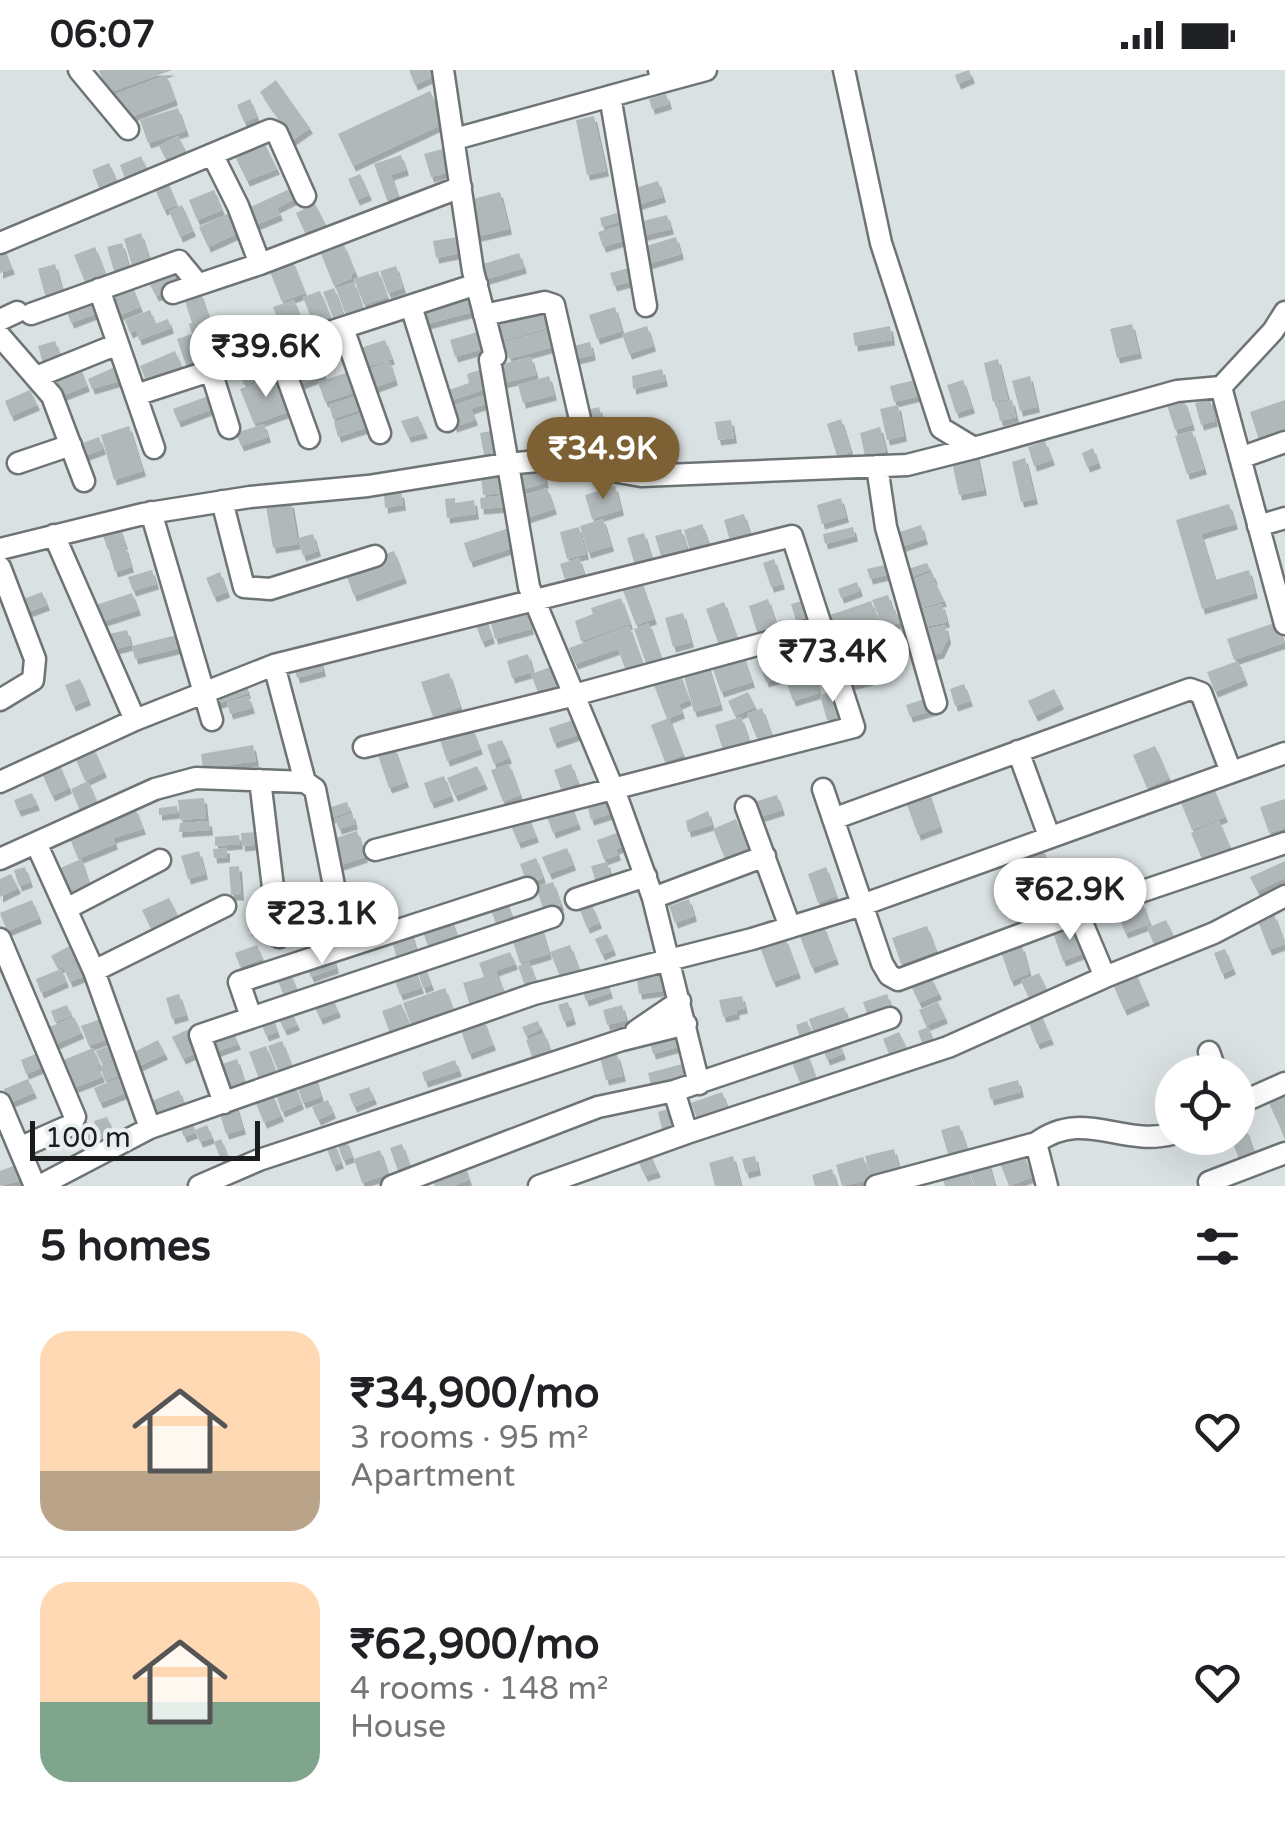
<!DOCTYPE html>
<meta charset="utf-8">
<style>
:root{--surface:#fff;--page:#f2f2f2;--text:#202124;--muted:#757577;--line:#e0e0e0;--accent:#7d6134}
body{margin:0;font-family:"Varela Round",sans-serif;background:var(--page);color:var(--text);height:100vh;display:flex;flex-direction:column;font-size:38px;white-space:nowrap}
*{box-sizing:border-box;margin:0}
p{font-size:32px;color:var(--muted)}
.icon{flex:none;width:55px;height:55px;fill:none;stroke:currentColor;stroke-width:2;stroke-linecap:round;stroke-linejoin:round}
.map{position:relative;height:1116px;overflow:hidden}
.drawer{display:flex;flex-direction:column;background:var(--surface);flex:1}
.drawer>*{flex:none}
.buttons{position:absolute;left:1155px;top:985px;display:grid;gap:20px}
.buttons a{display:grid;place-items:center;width:100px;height:100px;border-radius:50%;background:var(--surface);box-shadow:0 10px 40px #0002;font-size:50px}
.scale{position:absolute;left:30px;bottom:25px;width:230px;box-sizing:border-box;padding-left:10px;border:5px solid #1b1d1d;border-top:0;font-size:28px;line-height:35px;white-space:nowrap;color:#1b1d1d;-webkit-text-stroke:8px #e8eef0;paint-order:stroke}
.price{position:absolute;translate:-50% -85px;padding:0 22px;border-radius:35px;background:#fff;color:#222;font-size:32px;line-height:65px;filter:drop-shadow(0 2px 5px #0008)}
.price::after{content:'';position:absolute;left:50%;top:60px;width:30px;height:22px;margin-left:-15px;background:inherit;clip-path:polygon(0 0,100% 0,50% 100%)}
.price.current{background:var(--accent);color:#fff}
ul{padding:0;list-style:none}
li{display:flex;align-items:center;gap:30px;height:250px;padding:0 40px}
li+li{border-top:2px solid var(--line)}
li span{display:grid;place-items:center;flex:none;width:280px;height:200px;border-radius:30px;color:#555}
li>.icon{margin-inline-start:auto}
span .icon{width:120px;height:120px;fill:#fffc;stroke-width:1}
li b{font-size:42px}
h2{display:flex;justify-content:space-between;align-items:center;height:120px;padding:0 40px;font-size:42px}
.status{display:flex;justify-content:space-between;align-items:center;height:70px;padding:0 50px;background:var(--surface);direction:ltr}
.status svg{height:28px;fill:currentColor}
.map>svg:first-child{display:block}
.building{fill:#b1b8b9;filter:url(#shadow)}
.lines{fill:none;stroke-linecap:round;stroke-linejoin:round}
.minor-casing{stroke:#6e7476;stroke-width:25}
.minor{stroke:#fff;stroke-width:20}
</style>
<div class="status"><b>06:07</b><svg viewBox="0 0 49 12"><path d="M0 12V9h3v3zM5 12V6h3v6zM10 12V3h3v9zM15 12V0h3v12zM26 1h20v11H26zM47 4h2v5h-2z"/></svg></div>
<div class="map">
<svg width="1285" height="1116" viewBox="0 0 1285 1116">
<defs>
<filter id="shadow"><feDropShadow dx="3" dy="5.5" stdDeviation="0" flood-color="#0004"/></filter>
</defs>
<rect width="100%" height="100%" fill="#dae1e3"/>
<!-- building -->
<path class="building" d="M172 0 108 23 99 1 101 0Z
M409 0H434L437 5 415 15Z
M969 0 972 8 958 14 955 5Z
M166 5 175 30 125 49 116 24Z
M276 10 310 58 293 70 260 22Z
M430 21 445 53 353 96 338 64Z
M666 24 669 34 652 39 649 29Z
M250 29 257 47 244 52 237 35Z
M178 38 186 61 148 73 140 50Z
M594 46 606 101 587 105 576 50Z
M178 66 189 87 170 97 159 76Z
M262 69 277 99 247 111 234 84Z
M442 79 449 102 431 107 424 84Z
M401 85 406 100 391 105 398 126 387 130 374 94Z
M141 86 149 105 127 114 120 95Z
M109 93 119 115 101 123 92 100Z
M360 104 369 125 357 130 348 109Z
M166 109 177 135 164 140 153 114Z
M658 111 663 127 637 135 632 119Z
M296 116 301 126 277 138 280 145 249 158 242 141Z
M214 120 222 140 197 150 189 130Z
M500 122 509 159 475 167 469 130Z
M315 134 331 165 310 174 296 143Z
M182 135 193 161 180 167 169 141Z
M236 140 245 160 208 177 199 157Z
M617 143 619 152 602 157 600 148Z
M667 145 671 159 638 167 635 153Z
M625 154 629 169 603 177 598 162Z
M141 163 152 197 134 202 124 169Z
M463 166 466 182 436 188 433 171Z
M676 167 681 184 648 194 643 177Z
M0 169 12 199 0 203Z
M122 173 131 204 116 208 107 177Z
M344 175 355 202 351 204 352 208 334 216 321 184Z
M95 177 107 208 87 217 74 185Z
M519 183 524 198 484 210 480 195Z
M292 190 305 223 282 232 269 199Z
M55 194 62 220 54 222 56 230 47 232 38 199Z
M176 196 183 217 156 226 146 207Z
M396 196 403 218 388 223 380 201Z
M632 197 636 210 614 216 610 203Z
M378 201 387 227 364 235 354 209Z
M354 212 363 241 346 246 336 218Z
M131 214 140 237 120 245 111 222Z
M334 218 344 246 334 250 323 222Z
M320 221 331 249 314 256 303 227Z
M200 222 212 257 200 261 210 289 187 298 177 269 192 264 189 254 192 253 184 228Z
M97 225 103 241 71 253 65 237Z
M468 225 472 242 427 254 422 236Z
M294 230 299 244 290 247 292 254 285 256 283 250 278 251 273 237Z
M615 237 622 261 597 269 589 245Z
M542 239 548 258 499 272 494 254Z
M150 240 155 254 168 249 171 258 139 270 136 260 130 263 125 250Z
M258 251 266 271 242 281 234 261Z
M1132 254 1139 283 1117 288 1110 259Z
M647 256 653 276 629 284 622 264Z
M890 256 892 270 855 276 853 263Z
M552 259 556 276 509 289 504 272Z
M481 261 486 278 455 287 450 270Z
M385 270 392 289 360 299 354 280Z
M55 271 63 294 45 300 38 276Z
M590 272 593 285 576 289 573 276Z
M175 281 182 298 147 313 140 296Z
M271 286 277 304 244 315 238 297Z
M531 287 536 305 499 314 494 296Z
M318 289 324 305 299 315 292 299Z
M998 289 1008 329 993 332 984 293Z
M389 291 395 310 368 320 361 302Z
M124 293 130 308 92 319 88 309Z
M79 296 87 316 59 327 51 307Z
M482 299 489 318 450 331 446 321 469 313 467 304Z
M662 299 665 311 633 319 632 306Z
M346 303 353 323 325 332 318 312Z
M279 305 291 341 254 354 240 319Z
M549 306 554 325 523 333 518 315Z
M1030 306 1037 337 1020 341 1012 311Z
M915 310 919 326 894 332 890 316Z
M963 310 972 338 956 343 947 315Z
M30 320 37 335 11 346 5 331Z
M491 323 494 331 471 339 475 350 454 357 448 337Z
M211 325 215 338 178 352 173 339Z
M356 326 360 340 333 349 329 335Z
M1210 329 1215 351 1201 355 1195 333Z
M1012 330 1016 347 1000 351 996 333Z
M1184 330 1192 355 1175 360 1167 335Z
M1285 330V364L1260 373 1250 342Z
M898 335 904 366 887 370 880 339Z
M599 337 604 356 584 361 579 342Z
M361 343 366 358 338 367 334 352Z
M418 346 425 363 408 367 401 351Z
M841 349 851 382 837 386 827 354Z
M731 350 734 368 718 370 715 352Z
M264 354 268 367 241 376 236 363Z
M129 356 143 401 114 410 101 365Z
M880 357 886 381 865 386 860 363Z
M496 360 502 393 486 396 480 363Z
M1192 361 1204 399 1187 404 1175 366Z
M99 367 103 379 79 388 74 376Z
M1045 371 1052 390 1034 396 1028 377Z
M1093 378 1098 393 1087 397 1082 383Z
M976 382 984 420 959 425 951 387Z
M1025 388 1035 429 1021 432 1012 392Z
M542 397 546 413 519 420 515 404Z
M501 405 503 423 483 425 481 407Z
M615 416 621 440 592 449 585 425Z
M547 418 554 439 521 450 514 429Z
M401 422 403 435 385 438 384 424Z
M506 425 507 437 481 439 480 428Z
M455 428V433L474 430 476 444 447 448 445 429Z
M841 428 846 447 822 454 817 435Z
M291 432 298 474 273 478 266 436Z
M1229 434 1235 454 1201 464 1215 510 1249 500 1255 523 1202 539 1176 450Z
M744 444 751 467 731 474 724 450Z
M603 449 611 476 588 483 580 456Z
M118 454 125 474 108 480 101 460Z
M702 454 709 475 690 481 684 460Z
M921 455 925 469 895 479 891 465Z
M579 457 586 484 567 489 560 462Z
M853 457 855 466 825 474 823 464Z
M509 458 515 477 470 492 464 473Z
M681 459 688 482 662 489 655 466Z
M644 463 652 490 635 495 627 468Z
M313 464 318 481 303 486 298 468Z
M125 476 131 497 115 502 109 481Z
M394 481 404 508 354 526 344 499Z
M579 488 586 510 567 516 560 494Z
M774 489 782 514 771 517 763 493Z
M893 493 895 503 870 509 867 499Z
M927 493 930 500 911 507 908 499Z
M152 500 156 514 133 521 128 507Z
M220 502 227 522 214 527 206 508Z
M932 502 935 510 914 518 911 510Z
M640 509 654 549 636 555 621 515Z
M857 512 860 521 841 528 838 519Z
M935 512 944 531 915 540 905 521Z
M42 522 47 535 23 544 18 531Z
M132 523 138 540 101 552 96 535Z
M888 525 892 538 877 543 872 530Z
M621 528 630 554 581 571 575 551 593 544 591 538Z
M768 529 777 556 757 562 749 536Z
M810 529 816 548 797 554 791 534Z
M871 531 879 557 854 566 850 554 860 549 834 557 830 545Z
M724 532 737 568 719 575 706 539Z
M942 534 947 552 925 557 920 540Z
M895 539 899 553 881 558 877 544Z
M526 540 531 559 495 569 490 550Z
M683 543 691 572 673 577 665 548Z
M485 548 492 568 482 572 475 552Z
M1277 552 1284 573 1234 590 1227 569Z
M649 553 661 588 646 593 634 559Z
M945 555 948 568 941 583 929 586 923 560Z
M629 556 643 595 626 601 618 579 575 594 569 578Z
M127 560 131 575 108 581 104 565Z
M177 565 180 578 135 589 132 576Z
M791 573 800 601 766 612 756 585Z
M741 580 752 612 721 622 710 591Z
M528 584 533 602 512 608 507 591Z
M320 589 323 601 297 608 294 596Z
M1238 591 1245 610 1215 622 1207 602Z
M707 592 720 635 694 642 682 599Z
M866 592 870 610 850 615 846 597Z
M556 595 564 616 539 625 531 604Z
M812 599 820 623 793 631 785 608Z
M678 600 689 630 679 634 682 643 667 649 652 610Z
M449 603 460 637 433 647 421 612Z
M80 609 88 630 73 636 65 615Z
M244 611 248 623 214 635 210 623Z
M964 614 970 631 955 636 950 619Z
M1054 619 1061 634 1035 646 1028 631Z
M838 620 846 645 827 650 820 625Z
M748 622 755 637 735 646 728 631Z
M248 626 252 638 230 644 227 632Z
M931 627 934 640 910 647 906 635Z
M762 638 772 666 758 671 747 644Z
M741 647 749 671 723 680 715 655Z
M669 648 683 685 665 692 651 655Z
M576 649 581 664 554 673 549 658Z
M472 658 480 679 447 691 440 670Z
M502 670 509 688 494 694 487 675Z
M253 675 256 691 203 699 201 684Z
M1155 676 1169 708 1147 718 1133 685Z
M93 677 104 702 85 711 74 685Z
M394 677 406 712 389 718 377 682Z
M58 692 69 718 52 726 40 699Z
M509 694 520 725 503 732 491 700Z
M571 694 578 713 561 719 554 700Z
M477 696 485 714 455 726 447 708Z
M444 706 451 726 431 733 424 713Z
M88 711 98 735 81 743 71 719Z
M1212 715 1225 747 1192 760 1179 728Z
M928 721 940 757 918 765 905 729Z
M32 723 37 735 18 741 14 730Z
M611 723 617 742 591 750 586 731Z
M777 725 782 740 760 747 754 732Z
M204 728 206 748 180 750 178 730Z
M1285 729V758L1269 763 1260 737Z
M347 732 350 741 332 748 328 738Z
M570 733 578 754 553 763 545 742Z
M177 736 178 743 159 745V738Z
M135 738 143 759 113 768 115 774 78 789 69 766Z
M708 741 712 755 688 762 686 751Z
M352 743 355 754 339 759 335 749Z
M527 744 536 767 518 773 509 750Z
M736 749 748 779 725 789 713 759Z
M209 751 210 760 179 762 180 753Z
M1219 751 1230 777 1202 789 1191 763Z
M357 761 365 787 338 796 330 770Z
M623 761 628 775 616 779 618 785 604 790 597 770Z
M263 762 264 774 242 776 241 763Z
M239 765 240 774 215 776V767Z
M227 778V787L214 788 213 779Z
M567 778 573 795 549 804 542 787Z
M1042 778 1054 810 1032 818 1020 787Z
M199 781 205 804 188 809 181 786Z
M536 788 543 808 527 814 520 794Z
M81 789 90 817 70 826 58 799Z
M1285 791V808L1257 821 1250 807Z
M607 792 611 808 596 813 591 796Z
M239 796 241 825H231L229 797Z
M25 797 30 812 19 816 14 800Z
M826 797 836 826 818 833 808 804Z
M11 804 18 818 0 827V809Z
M330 809 333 824 278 836 275 825Z
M553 812 561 835 544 841 536 817Z
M169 828 180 850 153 863 142 840Z
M505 828 514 851 497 857 489 834Z
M689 829 694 846 675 853 669 836Z
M32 830 39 848 7 861 0 843Z
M1142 832 1150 854 1125 863 1117 841Z
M307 833 310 843 291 849 288 838Z
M592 835 599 853 587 858 580 840Z
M1274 844 1285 874 1269 880 1258 851Z
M268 845 271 855 249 861 247 851Z
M345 846 352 866 337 872 330 851Z
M451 849 458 869 429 879 422 859Z
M1166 850 1176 871 1156 879 1147 858Z
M823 855 836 889 812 898 799 864Z
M1076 855 1087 882 1063 891 1053 863Z
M927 856 936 881 901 894 892 868Z
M541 857 549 884 520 893 511 866Z
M411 862 417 883 397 889 391 867Z
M607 864 613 880 602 885 595 869Z
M785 868 798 903 773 912 760 877Z
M75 873 82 886 58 899 51 886Z
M257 875 262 889 240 897 235 883Z
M570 875 579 899 560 906 550 882Z
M1022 876 1029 903 1011 911 1001 882Z
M1225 879 1233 899 1222 904 1214 883Z
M510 882 515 894 496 901 504 923 490 928 492 932 470 935 463 913 484 907 479 893Z
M333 887 336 898 311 907 307 897Z
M83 889 89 904 70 912 63 897Z
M529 892 536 911 525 916 518 896Z
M423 893 431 915 423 918 416 896Z
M414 898 421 918 400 925 393 905Z
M667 898 670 920 639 924 636 902Z
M61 899 66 912 41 923 36 909Z
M1135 902 1147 930 1124 940 1112 912Z
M290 903 298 922 285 928 277 909Z
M1039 903 1050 927 1032 935 1021 911Z
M931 907 939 924 919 933 911 916Z
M606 911 610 923 586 931 582 919Z
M445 918 455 945 413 960 403 933Z
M179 924 186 945 172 949 166 928Z
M887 924 892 939 868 947 863 932Z
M742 926 745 938 736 940 737 944 723 947 719 930Z
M332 928 338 942 320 949 314 935Z
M568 932 573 949 564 952 558 935Z
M938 932 945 948 926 956 919 940Z
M401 934 411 958 391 966 382 941Z
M67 935 71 946 55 952 51 941Z
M622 935 626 950 607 955 603 940Z
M844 937 849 953 814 964 809 949Z
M290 939 297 955 284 960 277 944Z
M1040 943 1051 969 1037 974 1027 948Z
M271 945 277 962 266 966 260 950Z
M74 947 81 963 54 975 47 958Z
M106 947 113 967 89 976 81 956Z
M483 949 493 975 469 984 460 957Z
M538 951 541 959 526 966 522 957Z
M807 951 812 965 800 968 796 955Z
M928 957 934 972 923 976 918 961Z
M231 958 238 974 216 982 210 966Z
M189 959 200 981 183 989 172 967Z
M673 960 678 977 653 984 648 967Z
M899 962 906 977 889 984 883 969Z
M544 963 552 985 534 992 526 970Z
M158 970 165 984 135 998 128 985Z
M282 971 292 996 278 1001 268 976Z
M118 972 122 985 102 994 96 981Z
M839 973 843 984 827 990 823 979Z
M266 976 276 1003 259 1009 249 982Z
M93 978 100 995 89 999 98 997 102 1007 71 1019 61 991Z
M41 982 46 996 26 1004 21 990Z
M617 984 623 1006 606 1010 600 988Z
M807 984 817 1012 802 1018 791 990Z
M123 988 128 1003 105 1011 100 996Z
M237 989 245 1015 226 1020 219 995Z
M455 990 459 1001 425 1012 422 1002Z
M690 992 692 1004 651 1015 648 1003Z
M314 1004 321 1027 303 1033 295 1011Z
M127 1005 133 1020 100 1033 94 1018Z
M28 1009 34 1023 9 1033 4 1019Z
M1018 1010 1021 1022 991 1030 988 1018Z
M293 1012 301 1034 282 1042 274 1020Z
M369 1017 374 1029 354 1037 349 1024Z
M1285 1018V1045L1276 1049 1266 1026Z
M270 1019 281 1046 264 1053 253 1026Z
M179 1020 185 1036 159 1047 152 1031Z
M722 1022 728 1039 697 1049 691 1033Z
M328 1030 333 1043 318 1050 312 1037Z
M235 1032 243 1059 226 1064 218 1038Z
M677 1036 682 1053 662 1059 658 1042Z
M107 1047 115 1068 102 1073 94 1051Z
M1285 1047V1070L1277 1050Z
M190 1049 195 1063 184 1067 179 1054Z
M88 1052 97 1079 83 1083 74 1057Z
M207 1055 212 1068 200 1072 195 1060Z
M959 1055 968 1082 949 1087 941 1060Z
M1246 1059 1255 1086 1240 1092 1231 1068H1238V1062Z
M221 1069 228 1087 221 1090 214 1072Z
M346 1070 352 1087 343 1090 337 1073Z
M334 1073 341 1093 333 1096 326 1076Z
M402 1074 411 1100 399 1104 390 1078Z
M894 1079 900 1102 842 1116 836 1095 863 1087 870 1105 865 1086Z
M1021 1079 1032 1107 1009 1116 998 1088Z
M380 1080 388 1104 362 1113 354 1089Z
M649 1082 658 1102 645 1106 637 1089Z
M733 1086 741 1116H715L709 1093Z
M755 1086 758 1100 746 1103 742 1089Z
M988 1091 995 1116H974L968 1097Z
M463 1093 469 1110 452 1116H435L431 1105Z
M16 1095 22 1110 0 1116V1101Z
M966 1096 972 1116H945L941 1104Z
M832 1099 837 1115 815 1116 812 1105Z"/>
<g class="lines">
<defs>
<path id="minor" d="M79 0 128 59
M443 0 473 201 495 286 490 290 529 517 619 733 653 828 699 1014
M844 0 881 173 941 358 974 378 1177 321 1221 317 1273 261 1285 242
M659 1 669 10 706 0
M610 26 646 236
M455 69 669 10
M213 86 238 136 260 194
M0 173 270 60 277 63 305 126
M99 219 154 378
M173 223 260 194 461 117
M411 236 447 351
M31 244 179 191 198 214
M484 245 545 232 554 235 582 358
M0 250 17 242
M343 258 380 363
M0 266 52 326 84 411
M277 279 309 368
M211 301 229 358
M36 307 118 274
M1221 317 1285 554
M136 325 477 214
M1240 388 1285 372
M18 393 71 375
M877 396 886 457 936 633
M222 431 244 517 270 519 375 486
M151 442 212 650
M1258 456 1285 448
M0 479 143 444 250 427 368 416 505 394 550 390 641 406 907 395 974 378
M0 497 35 589 33 610 0 630
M274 595 305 712 315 719 339 841
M135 650 274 595 792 466 854 657 375 780
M364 677 563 628 823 557
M1018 681 1049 766
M260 710 279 867
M0 712 135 650 54 465
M823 719 882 893 889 905 898 910 1078 843 1285 773
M746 737 790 857
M833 749 1190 619 1201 623 1231 702
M36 773 94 901 225 836
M0 789 155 719 196 708 305 712
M653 828 765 786
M576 829 646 806
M66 839 160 790
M1078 843 1105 907
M0 869 75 1047 71 1055 19 1078
M94 901 150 1058
M251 947 239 912 527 818
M636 961 680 931
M1209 982 1216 1002
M0 1033 35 1116
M224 1033 200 965 552 847
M1238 1034 1285 1013
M687 1063 674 1021 890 948
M1036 1073 1047 1116
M1209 1112 1285 1083
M39 1116 150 1058 534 924 752 869 862 835 1285 683
M199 1116 259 1090 622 970 686 954
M392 1116 598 1037 674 1021
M539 1116 687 1063 948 977 1105 907 1214 863 1285 826
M876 1116 1036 1073C1083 1038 1122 1077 1172 1064"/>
</defs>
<!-- minor casing -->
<use href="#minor" class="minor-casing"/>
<!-- minor -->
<use href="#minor" class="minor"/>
</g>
</svg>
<div class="buttons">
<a><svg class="icon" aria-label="locate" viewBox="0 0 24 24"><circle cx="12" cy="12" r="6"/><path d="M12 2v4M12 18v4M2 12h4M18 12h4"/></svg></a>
</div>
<div class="scale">100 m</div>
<b class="price" style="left:266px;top:330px">₹39.6K</b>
<b class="price current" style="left:603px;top:432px">₹34.9K</b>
<b class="price" style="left:833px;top:635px">₹73.4K</b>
<b class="price" style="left:1070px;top:873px">₹62.9K</b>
<b class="price" style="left:322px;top:897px">₹23.1K</b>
</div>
<section class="drawer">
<h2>5 homes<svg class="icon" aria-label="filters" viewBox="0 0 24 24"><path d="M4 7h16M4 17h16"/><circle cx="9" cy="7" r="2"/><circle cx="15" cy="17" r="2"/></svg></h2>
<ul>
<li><span style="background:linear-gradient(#ffd9b3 70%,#b9a48a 0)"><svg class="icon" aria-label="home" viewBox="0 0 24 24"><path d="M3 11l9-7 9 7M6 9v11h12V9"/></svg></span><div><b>₹34,900/mo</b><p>3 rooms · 95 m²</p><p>Apartment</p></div><svg class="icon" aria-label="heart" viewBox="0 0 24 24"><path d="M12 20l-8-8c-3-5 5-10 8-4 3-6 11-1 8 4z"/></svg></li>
<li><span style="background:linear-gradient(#ffd9b3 60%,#7fa58c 0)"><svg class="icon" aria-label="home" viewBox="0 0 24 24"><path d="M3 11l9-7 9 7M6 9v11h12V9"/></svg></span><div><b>₹62,900/mo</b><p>4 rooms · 148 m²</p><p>House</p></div><svg class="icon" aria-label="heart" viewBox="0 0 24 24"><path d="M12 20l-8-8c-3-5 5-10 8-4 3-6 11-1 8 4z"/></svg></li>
</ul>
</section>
